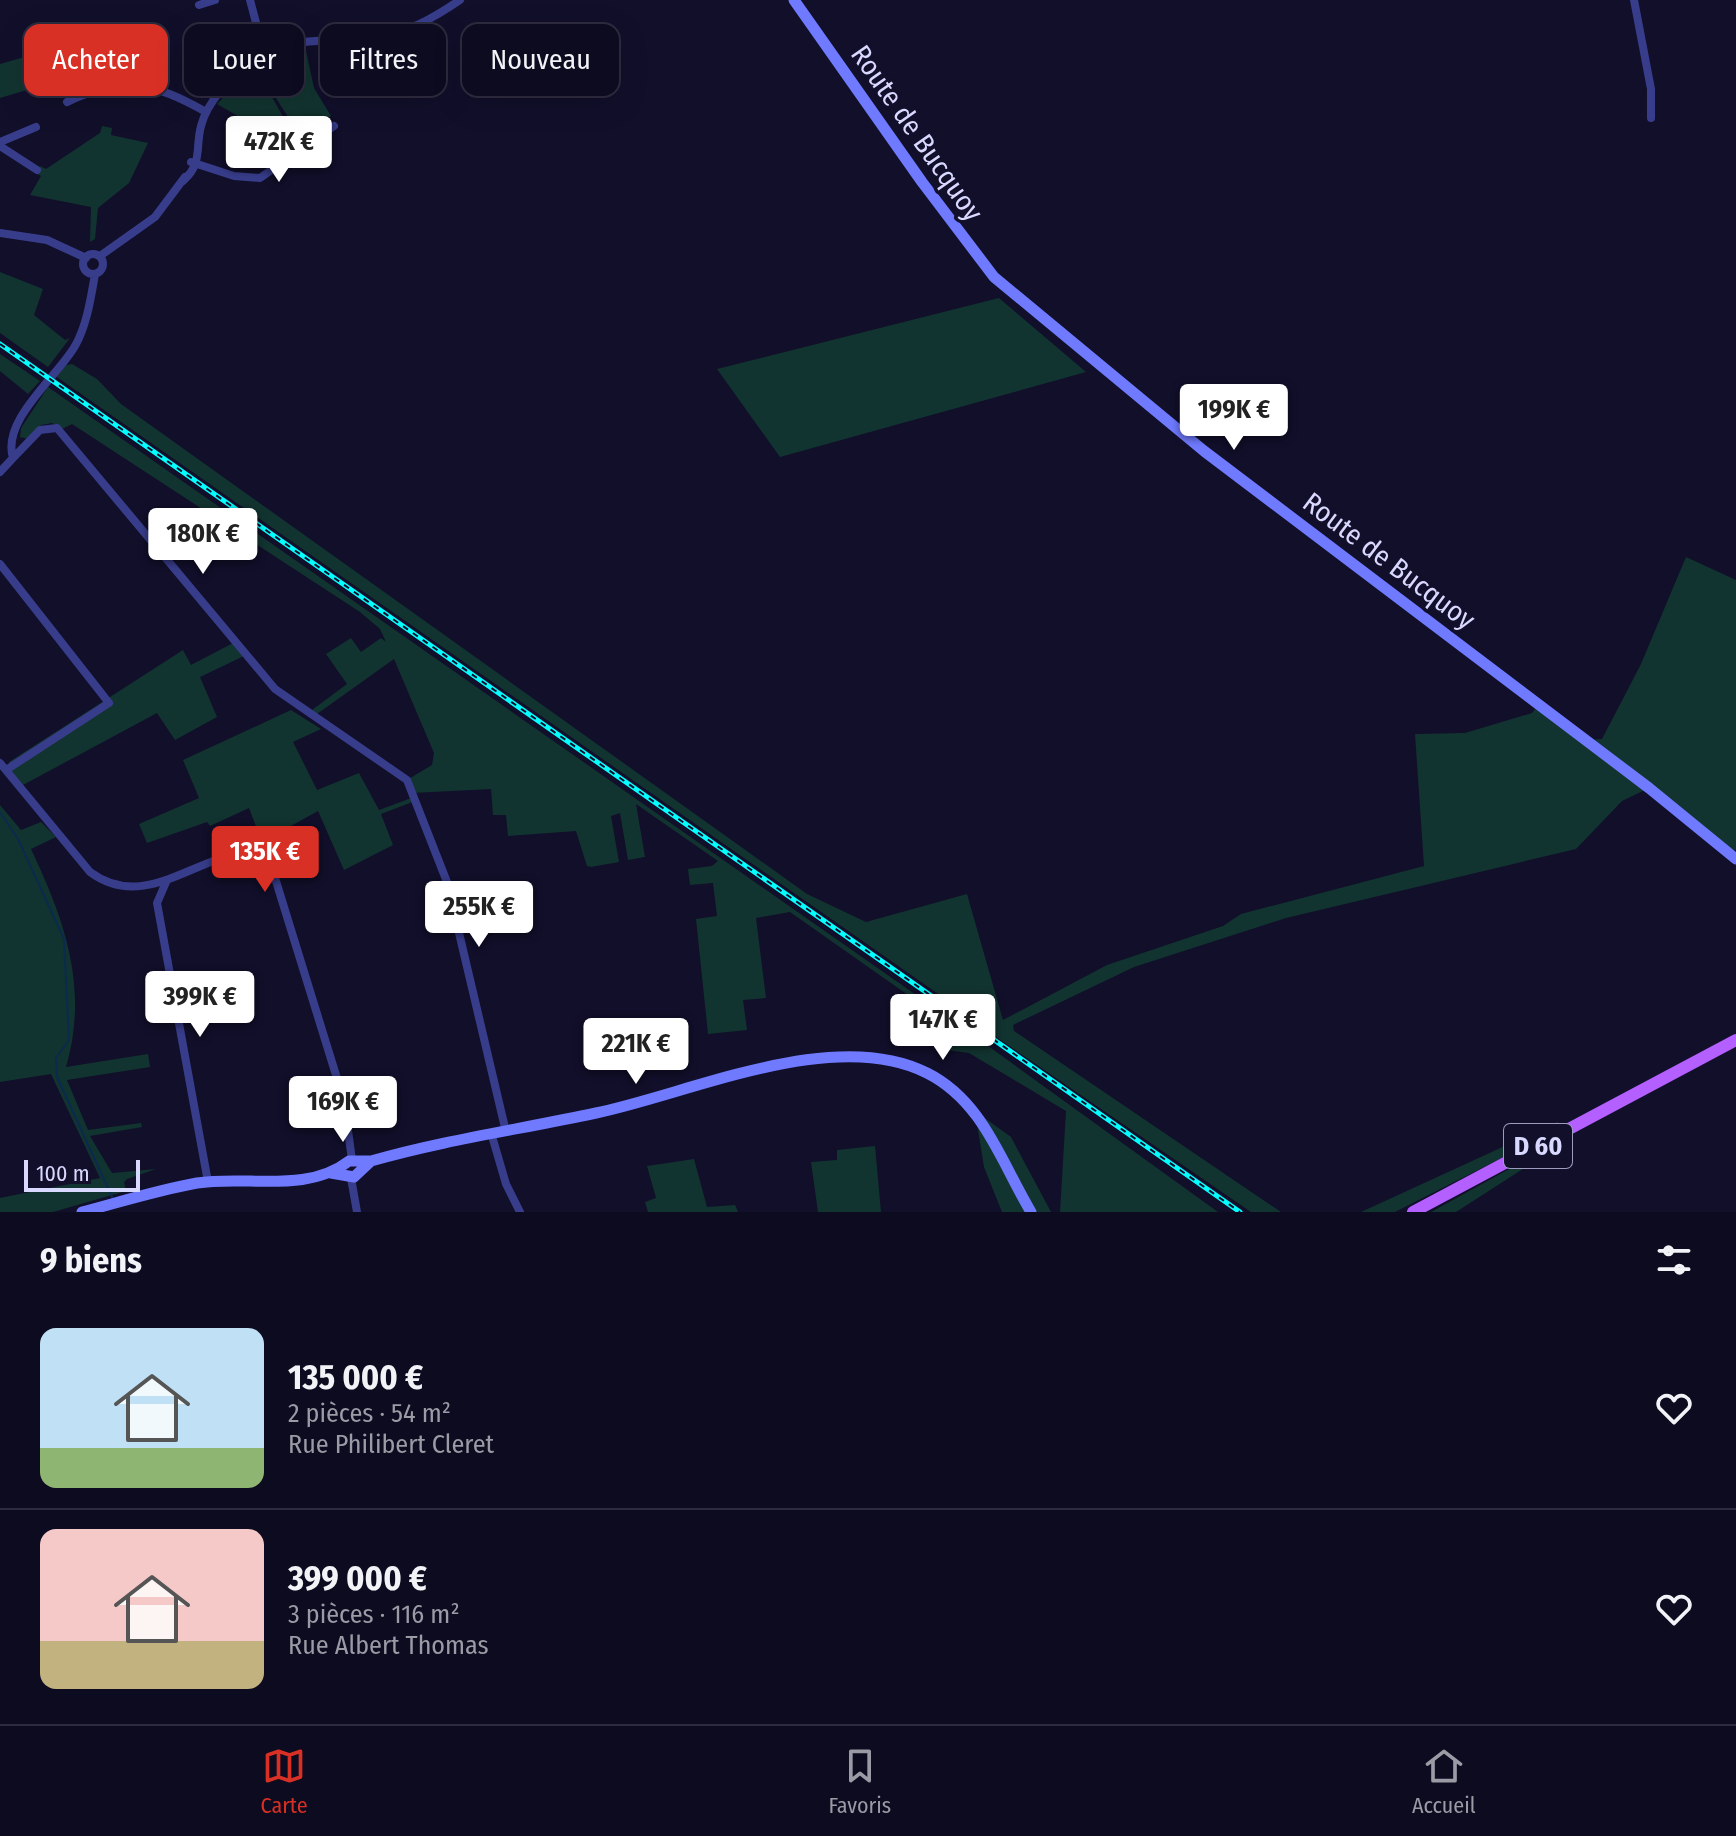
<!DOCTYPE html>
<html lang="fr">
<meta charset="utf-8">
<style>
:root{--surface:#0d0b20;--page:#161429;--text:#f1f3f6;--muted:#9a9ba5;--line:#2d2b3e;--accent:#d93025}
body{margin:0;font-family:"Fira Sans Condensed",sans-serif;background:var(--page);color:var(--text);height:100vh;display:flex;flex-direction:column;font-size:30px;white-space:nowrap}
*{box-sizing:border-box;margin:0}
p{font-size:26px;color:var(--muted)}
.icon{flex:none;width:44px;height:44px;fill:none;stroke:currentColor;stroke-width:2;stroke-linecap:round;stroke-linejoin:round}
.map{position:relative;height:1212px;overflow:hidden}
.panel{display:flex;flex-direction:column;background:var(--surface);flex:1}
.panel>*{flex:none}
.top-card{position:absolute;left:24px;top:24px;width:800px;height:72px;display:flex;gap:16px}
.scale{position:absolute;left:24px;bottom:20px;width:116px;box-sizing:border-box;padding-left:8px;border:4px solid #d9d8ff;border-top:0;font-size:22px;line-height:28px;white-space:nowrap;color:#d9d8ff;-webkit-text-stroke:6px #110f2a;paint-order:stroke}
.price{position:absolute;translate:-50% -68px;padding:0 18px;border-radius:8px;background:#fff;color:#222;font-size:26px;line-height:52px;filter:drop-shadow(0 2px 4px #0008)}
.price::after{content:'';position:absolute;left:50%;top:48px;width:24px;height:18px;margin-left:-12px;background:inherit;clip-path:polygon(0 0,100% 0,50% 100%)}
.price.on{background:var(--accent);color:#fff}
ul{padding:0;list-style:none}
li{display:flex;align-items:center;gap:24px;height:200px;padding:0 40px}
li+li{border-top:2px solid var(--line)}
li span{display:grid;place-items:center;flex:none;width:224px;height:160px;border-radius:16px;color:#555}
li>.icon{margin-inline-start:auto}
span .icon{width:96px;height:96px;fill:#fffc;stroke-width:1}
li b{font-size:34px}
h2{display:flex;justify-content:space-between;align-items:center;height:96px;padding:0 40px;font-size:34px}
.chip{padding:0 28px;border-radius:16px;background:var(--surface);box-shadow:0 8px 32px #0002,0 0 0 2px var(--line);font-size:28px;line-height:72px}
.chip.on{background:var(--accent);color:#fff}
.menu{display:flex;justify-content:space-around;align-items:center;height:112px;border-top:2px solid var(--line);background:var(--surface);font-size:22px;color:var(--muted)}
.menu a{display:grid;justify-items:center;gap:4px}
.menu .on{color:var(--accent)}
.map>svg:first-child{display:block}
.green{fill:#123430}
.lines{fill:none;stroke-linecap:round;stroke-linejoin:round}
.stream{stroke:#0a2a4e;stroke-width:2}
.street{stroke:#383d8b;stroke-width:8}
.secondary{stroke:#6f7aff;stroke-width:11}
.primary{stroke:#b45fff;stroke-width:12}
.rail-casing{stroke:#04feff;stroke-width:5}
.rail{stroke:#110f2a;stroke-width:2;stroke-dasharray:6;stroke-linecap:butt}
.labels{text-anchor:middle;dominant-baseline:central;stroke-width:7;stroke-linejoin:round;paint-order:stroke}
.shield{fill:#110f2a;stroke:#9d9cbf;stroke-width:2}
.shield-label{font-size:26px;font-weight:bold;fill:#d9d8ff}
.street-label{font-size:28px;fill:#d9d8ff;stroke:#110f2a}
</style>
<div class="map">
<svg width="1736" height="1212" viewBox="0 0 1736 1212">
<rect width="100%" height="100%" fill="#110f2a"/>
<!-- green -->
<path class="green" d="M305 46 314 88 331 116 301 137 272 92 263 68 271 63 264 60Z
M28 56 37 87 0 98V64Z
M252 68 251 72H258L296 140 261 166 236 115 217 104Z
M102 126 112 128 111 135 148 143 129 183 98 208 95 239 90 242 91 207 30 195 41 176 36 173 40 166 46 169 100 133Z
M0 272 43 289 34 315 65 340 70 338 48 367 0 333Z
M999 298 1086 372 780 457 717 369Z
M0 354 40 381 28 394 0 371Z
M72 364 97 379 121 404 807 894 866 922 967 894 1003 1020 1107 965 1223 926 1241 914 1424 866 1415 734 1465 733 1532 713 1539 704 1586 740 1602 739 1641 664 1686 557 1736 580V850L1727 849 1649 788 1622 801 1576 849 1286 918 1134 967 1013 1025 1014 1031 1281 1212H1251L995 1036 985 1020 964 1012 54 375 62 366Z
M48 387 959 1025 1218 1212H1060L1066 1111 969 1053 947 1050 925 1007 790 912 756 918 766 998 743 1000 747 1030 708 1034 696 919 717 916 713 883 690 885 688 869 712 866 718 861 636 804 645 857 628 860 620 813 611 816 619 862 591 867 587 866 576 831 508 836 506 815H493L491 789 412 793 407 780 432 765 434 753 394 659 317 714 312 710 347 684 326 654 351 638 361 652 381 638 386 642 380 629 360 612 72 424 62 429 52 423 41 425 28 439 20 437 21 428Z
M235 642 246 655 200 677 217 717 175 740 157 713 23 785 9 769V762L183 650 191 665Z
M291 710 321 729 293 742 317 790 359 773 379 810 414 797 415 801 381 814 393 845 344 870 318 811 262 842 249 808 210 826 207 822 147 843 139 824 199 798 183 760Z
M0 805 21 830 41 822 56 837 31 849C65 921 89 988 66 1067L148 1054 150 1067 67 1080 88 1130 141 1123 142 1127 90 1136 112 1173 156 1169 127 1179 124 1182 126 1191 53 1212H0V1198L100 1178 51 1074 0 1082Z
M975 1111 1011 1137 1051 1212H1002L984 1167Z
M1557 1122 1563 1127 1395 1212H1361Z
M1560 1141 1551 1151 1456 1212H1431Z
M875 1146 881 1212H818L811 1162 837 1160V1150Z
M694 1159 707 1207 735 1205 738 1212H648L645 1202 656 1198 647 1166Z"/>
<g class="lines">
<!-- stream -->
<path class="stream" d="M0 812 18 839 64 939 69 1040 56 1058 57 1077 113 1199"/>
<!-- street -->
<path class="street" d="M250 0 264 53
M1634 0 1651 89V118
M199 5 215 0
M67 102C123 76 154 82 206 112
M0 142 36 127
M0 146 37 170
M191 162 234 176 260 178 334 126
M183 181C203 163 195 149 201 126 207 102 230 78 249 64 292 31 329 45 377 37 408 33 435 17 460 0
M0 233 47 240 86 258
M83 264a10 10 0 1 1 20 0a10 10 0 1 1-20 0Z
M100 256 155 217 185 177
M13 458 40 430 57 428 275 689 407 780 447 882 506 1132
M0 472 13 458C1 420 58 376 75 346 87 325 91 297 95 274
M0 564 109 703 6 770
M0 763 90 872C143 911 191 860 245 852L261 856 271 865 344 1101 352 1160
M167 880 157 903 208 1182
M492 1136 506 1184 520 1212
M351 1178 357 1212"/>
<!-- secondary -->
<path class="secondary" d="M794 0 922 182 994 277 1204 451 1649 788 1736 859
M331 1173 354 1177 370 1162
M82 1212C120 1202 158 1190 197 1183 247 1175 306 1194 349 1161H371C444 1140 522 1129 596 1113 691 1093 835 1026 927 1073 983 1101 1001 1162 1031 1212"/>
<!-- primary -->
<path class="primary" d="M1413 1212 1736 1040"/>
<defs>
<path id="rail" d="M0 344 1240 1212"/>
</defs>
<!-- rail casing -->
<use href="#rail" class="rail-casing"/>
<!-- rail -->
<use href="#rail" class="rail"/>
</g>
<g class="labels">
<!-- shield labels -->
<rect class="shield" x="1504" y="1124" width="68" height="44" rx="6"/>
<g class="shield-label">
<text x="1538" y="1146">D 60</text>
</g>
<!-- street labels -->
<g class="street-label">
<text transform="translate(917 133) rotate(55)">Route de Bucquoy</text>
<text transform="translate(1389 561) rotate(37)">Route de Bucquoy</text>
</g>
</g>
</svg>
<div class="scale">100 m</div>
<b class="price" style="left:279px;top:184px">472K €</b>
<b class="price" style="left:1234px;top:452px">199K €</b>
<b class="price" style="left:203px;top:576px">180K €</b>
<b class="price on" style="left:265px;top:894px">135K €</b>
<b class="price" style="left:479px;top:949px">255K €</b>
<b class="price" style="left:200px;top:1039px">399K €</b>
<b class="price" style="left:943px;top:1062px">147K €</b>
<b class="price" style="left:636px;top:1086px">221K €</b>
<b class="price" style="left:343px;top:1144px">169K €</b>
<div class="top-card">
<a class="chip on">Acheter</a>
<a class="chip">Louer</a>
<a class="chip">Filtres</a>
<a class="chip">Nouveau</a>
</div>
</div>
<section class="panel">
<h2>9 biens<svg class="icon" aria-label="filters" viewBox="0 0 24 24"><path d="M4 7h16M4 17h16"/><circle cx="9" cy="7" r="2"/><circle cx="15" cy="17" r="2"/></svg></h2>
<ul>
<li><span style="background:linear-gradient(#bfe0f5 75%,#8fb573 0)"><svg class="icon" aria-label="home" viewBox="0 0 24 24"><path d="M3 11l9-7 9 7M6 9v11h12V9"/></svg></span><div><b>135 000 €</b><p>2 pièces · 54 m²</p><p>Rue Philibert Cleret</p></div><svg class="icon" aria-label="heart" viewBox="0 0 24 24"><path d="M12 20l-8-8c-3-5 5-10 8-4 3-6 11-1 8 4z"/></svg></li>
<li><span style="background:linear-gradient(#f6c9c9 70%,#c2b280 0)"><svg class="icon" aria-label="home" viewBox="0 0 24 24"><path d="M3 11l9-7 9 7M6 9v11h12V9"/></svg></span><div><b>399 000 €</b><p>3 pièces · 116 m²</p><p>Rue Albert Thomas</p></div><svg class="icon" aria-label="heart" viewBox="0 0 24 24"><path d="M12 20l-8-8c-3-5 5-10 8-4 3-6 11-1 8 4z"/></svg></li>
</ul>
</section>
<nav class="menu">
<a class="on"><svg class="icon" aria-label="map" viewBox="0 0 24 24"><path d="M3 6l6-2 6 2 6-2v14l-6 2-6-2-6 2zM9 4v14M15 6v14"/></svg>Carte</a>
<a><svg class="icon" aria-label="saved" viewBox="0 0 24 24"><path d="M7 4h10v16l-5-4-5 4z"/></svg>Favoris</a>
<a><svg class="icon" aria-label="home" viewBox="0 0 24 24"><path d="M3 11l9-7 9 7M6 9v11h12V9"/></svg>Accueil</a>
</nav>
